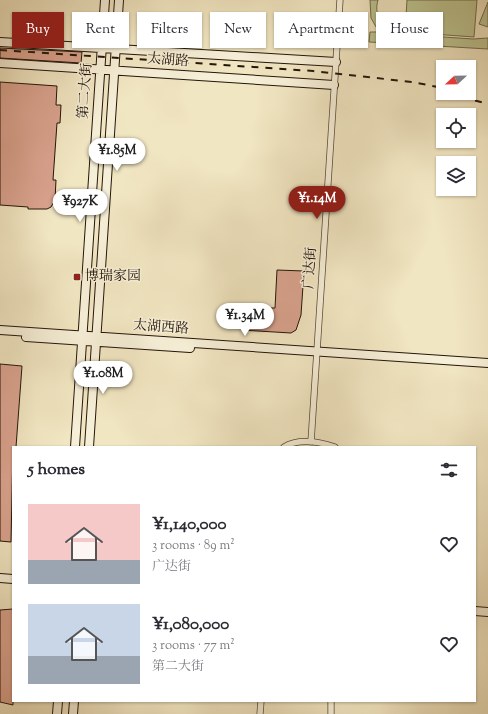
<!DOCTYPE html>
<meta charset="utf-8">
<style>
:root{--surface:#fff;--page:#f7f7f7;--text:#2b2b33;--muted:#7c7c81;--accent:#8f2418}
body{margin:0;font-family:"Sorts Mill Goudy","Noto Serif SC",serif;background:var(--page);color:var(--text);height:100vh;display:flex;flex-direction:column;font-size:15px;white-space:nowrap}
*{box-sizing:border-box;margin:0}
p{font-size:13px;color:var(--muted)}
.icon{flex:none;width:22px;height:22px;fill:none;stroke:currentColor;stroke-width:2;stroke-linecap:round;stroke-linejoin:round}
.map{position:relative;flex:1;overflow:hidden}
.sheet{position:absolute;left:12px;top:446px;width:464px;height:256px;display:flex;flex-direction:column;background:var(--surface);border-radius:0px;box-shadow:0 1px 3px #0004}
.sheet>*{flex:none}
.hud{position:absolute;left:12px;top:12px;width:464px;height:36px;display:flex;gap:8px}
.needle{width:26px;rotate:248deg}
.tools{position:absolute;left:436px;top:60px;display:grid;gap:8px}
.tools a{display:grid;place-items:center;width:40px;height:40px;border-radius:0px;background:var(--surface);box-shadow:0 1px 3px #0004;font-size:20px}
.price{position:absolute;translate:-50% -34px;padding:0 9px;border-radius:14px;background:#fff;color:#222;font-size:13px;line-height:26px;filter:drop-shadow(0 1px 2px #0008)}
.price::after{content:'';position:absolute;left:50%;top:24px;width:12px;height:9px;margin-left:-6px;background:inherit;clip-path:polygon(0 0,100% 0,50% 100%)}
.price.active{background:var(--accent);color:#fff}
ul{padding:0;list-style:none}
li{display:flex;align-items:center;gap:12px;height:100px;padding:0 16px}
li span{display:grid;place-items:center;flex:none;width:112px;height:80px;border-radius:0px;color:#555}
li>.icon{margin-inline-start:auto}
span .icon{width:48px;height:48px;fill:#fffc;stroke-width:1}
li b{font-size:17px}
h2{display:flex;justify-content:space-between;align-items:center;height:48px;padding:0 16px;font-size:17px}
.tag{padding:0 14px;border-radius:0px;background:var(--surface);box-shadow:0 1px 3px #0004;font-size:14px;line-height:36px}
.tag.active{background:var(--accent);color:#fff}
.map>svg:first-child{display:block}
.green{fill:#bdc491;stroke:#706c4e}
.building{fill:#daa38f;stroke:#24150a}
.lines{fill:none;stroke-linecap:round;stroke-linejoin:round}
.street-casing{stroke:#574938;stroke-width:7}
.secondary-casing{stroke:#24150a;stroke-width:10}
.street{stroke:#f6efd7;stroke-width:5.5}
.secondary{stroke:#f6efd7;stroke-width:8}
.rail{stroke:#24150a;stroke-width:2;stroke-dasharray:7 7;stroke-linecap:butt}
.poi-dot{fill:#8f2418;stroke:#f6efd7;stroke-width:1.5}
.labels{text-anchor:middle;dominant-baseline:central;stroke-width:3;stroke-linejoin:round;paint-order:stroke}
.street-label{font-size:14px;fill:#24150a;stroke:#f6efd7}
.poi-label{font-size:14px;fill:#24150a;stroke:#f6efd7;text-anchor:start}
</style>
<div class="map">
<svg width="488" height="714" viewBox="0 0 488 714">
<rect width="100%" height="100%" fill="#f1e6c2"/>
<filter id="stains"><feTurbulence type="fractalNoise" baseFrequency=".005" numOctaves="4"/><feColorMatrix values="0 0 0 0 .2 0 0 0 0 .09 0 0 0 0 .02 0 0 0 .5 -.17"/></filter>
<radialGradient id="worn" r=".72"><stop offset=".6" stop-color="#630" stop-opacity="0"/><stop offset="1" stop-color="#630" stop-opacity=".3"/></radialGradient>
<!-- green -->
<path class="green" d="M370 0H378C373 17 384 30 400 34L473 39 488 38V49L369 42 370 32H379L371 18Z
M407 0H477L474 37 405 32Z
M488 2V27L479 24Z
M357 13H366L365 32 356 31Z"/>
<!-- building -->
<path class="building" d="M0 48 82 52 81 63 0 58Z
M0 82 57 86 56 105H61L60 123H57L53 180H56L55 200 51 207 47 209H28V207L0 205Z
M277 270 304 271 301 315 296 330 291 333 241 330 242 307 246 304 251 308H275Z
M0 364 22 366 16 447H13L11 542 0 541Z
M13 609V705L0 702V610Z"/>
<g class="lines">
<defs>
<path id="street" d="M311 442 340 0
M284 447C299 438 320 442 335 447
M260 714 261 701
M331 714V701"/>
<path id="secondary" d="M0 42 336 62
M0 63 334 85
M0 330 488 363
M26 337 190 348
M75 447 105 0
M89 447 119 0
M0 578 13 579
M475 611 488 612
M57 714 58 701
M73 714 74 701"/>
</defs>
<!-- street casing -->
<use href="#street" class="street-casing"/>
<!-- secondary casing -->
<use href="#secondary" class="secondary-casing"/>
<!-- street -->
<use href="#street" class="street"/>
<!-- secondary -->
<use href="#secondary" class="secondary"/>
<!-- rail -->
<path class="rail" d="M0 50 313 71 412 82 443 88
M448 93 488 104"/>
</g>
<!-- markers -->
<rect class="poi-dot" x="73" y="273" width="8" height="8" rx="2"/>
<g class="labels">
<!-- street labels -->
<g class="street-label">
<text transform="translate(168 61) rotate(4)">太湖路</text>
<text transform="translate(86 91) rotate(-86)">第二大街</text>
<text transform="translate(311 268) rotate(-86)">广达街</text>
<text transform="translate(161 328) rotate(4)">太湖西路</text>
</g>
<!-- poi labels -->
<g class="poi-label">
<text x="85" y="277">博瑞家园</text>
</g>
</g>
<rect width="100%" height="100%" filter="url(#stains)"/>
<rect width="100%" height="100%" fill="url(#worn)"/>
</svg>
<div class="tools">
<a><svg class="needle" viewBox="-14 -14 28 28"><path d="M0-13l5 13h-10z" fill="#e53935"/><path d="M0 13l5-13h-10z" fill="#7c7c81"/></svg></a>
<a><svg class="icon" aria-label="locate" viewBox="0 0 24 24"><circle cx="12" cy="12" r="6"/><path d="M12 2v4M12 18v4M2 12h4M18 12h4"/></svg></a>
<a><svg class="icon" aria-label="layers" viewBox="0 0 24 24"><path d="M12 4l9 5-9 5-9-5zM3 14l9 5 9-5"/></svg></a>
</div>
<b class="price" style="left:117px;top:172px">¥1.85M</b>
<b class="price active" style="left:317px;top:220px">¥1.14M</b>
<b class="price" style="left:80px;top:223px">¥927K</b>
<b class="price" style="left:245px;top:337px">¥1.34M</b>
<b class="price" style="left:103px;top:395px">¥1.08M</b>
<div class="hud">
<a class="tag active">Buy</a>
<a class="tag">Rent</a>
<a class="tag">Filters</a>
<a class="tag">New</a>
<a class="tag">Apartment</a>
<a class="tag">House</a>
</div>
<section class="sheet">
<h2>5 homes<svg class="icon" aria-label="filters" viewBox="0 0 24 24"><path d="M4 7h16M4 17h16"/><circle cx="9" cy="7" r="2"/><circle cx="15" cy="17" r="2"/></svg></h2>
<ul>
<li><span style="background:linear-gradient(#f6c9c9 70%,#9aa5b1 0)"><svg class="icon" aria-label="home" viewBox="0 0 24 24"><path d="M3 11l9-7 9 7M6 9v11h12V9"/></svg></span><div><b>¥1,140,000</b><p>3 rooms · 89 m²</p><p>广达街</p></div><svg class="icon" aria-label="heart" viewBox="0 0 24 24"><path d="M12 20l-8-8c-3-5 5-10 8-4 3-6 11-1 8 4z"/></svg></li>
<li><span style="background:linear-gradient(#c9d6e8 65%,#9aa5b1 0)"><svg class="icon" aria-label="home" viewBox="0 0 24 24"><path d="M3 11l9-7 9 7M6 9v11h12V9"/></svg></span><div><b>¥1,080,000</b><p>3 rooms · 77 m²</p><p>第二大街</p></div><svg class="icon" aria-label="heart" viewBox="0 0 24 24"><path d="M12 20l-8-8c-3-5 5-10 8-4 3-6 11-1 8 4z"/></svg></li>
</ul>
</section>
</div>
